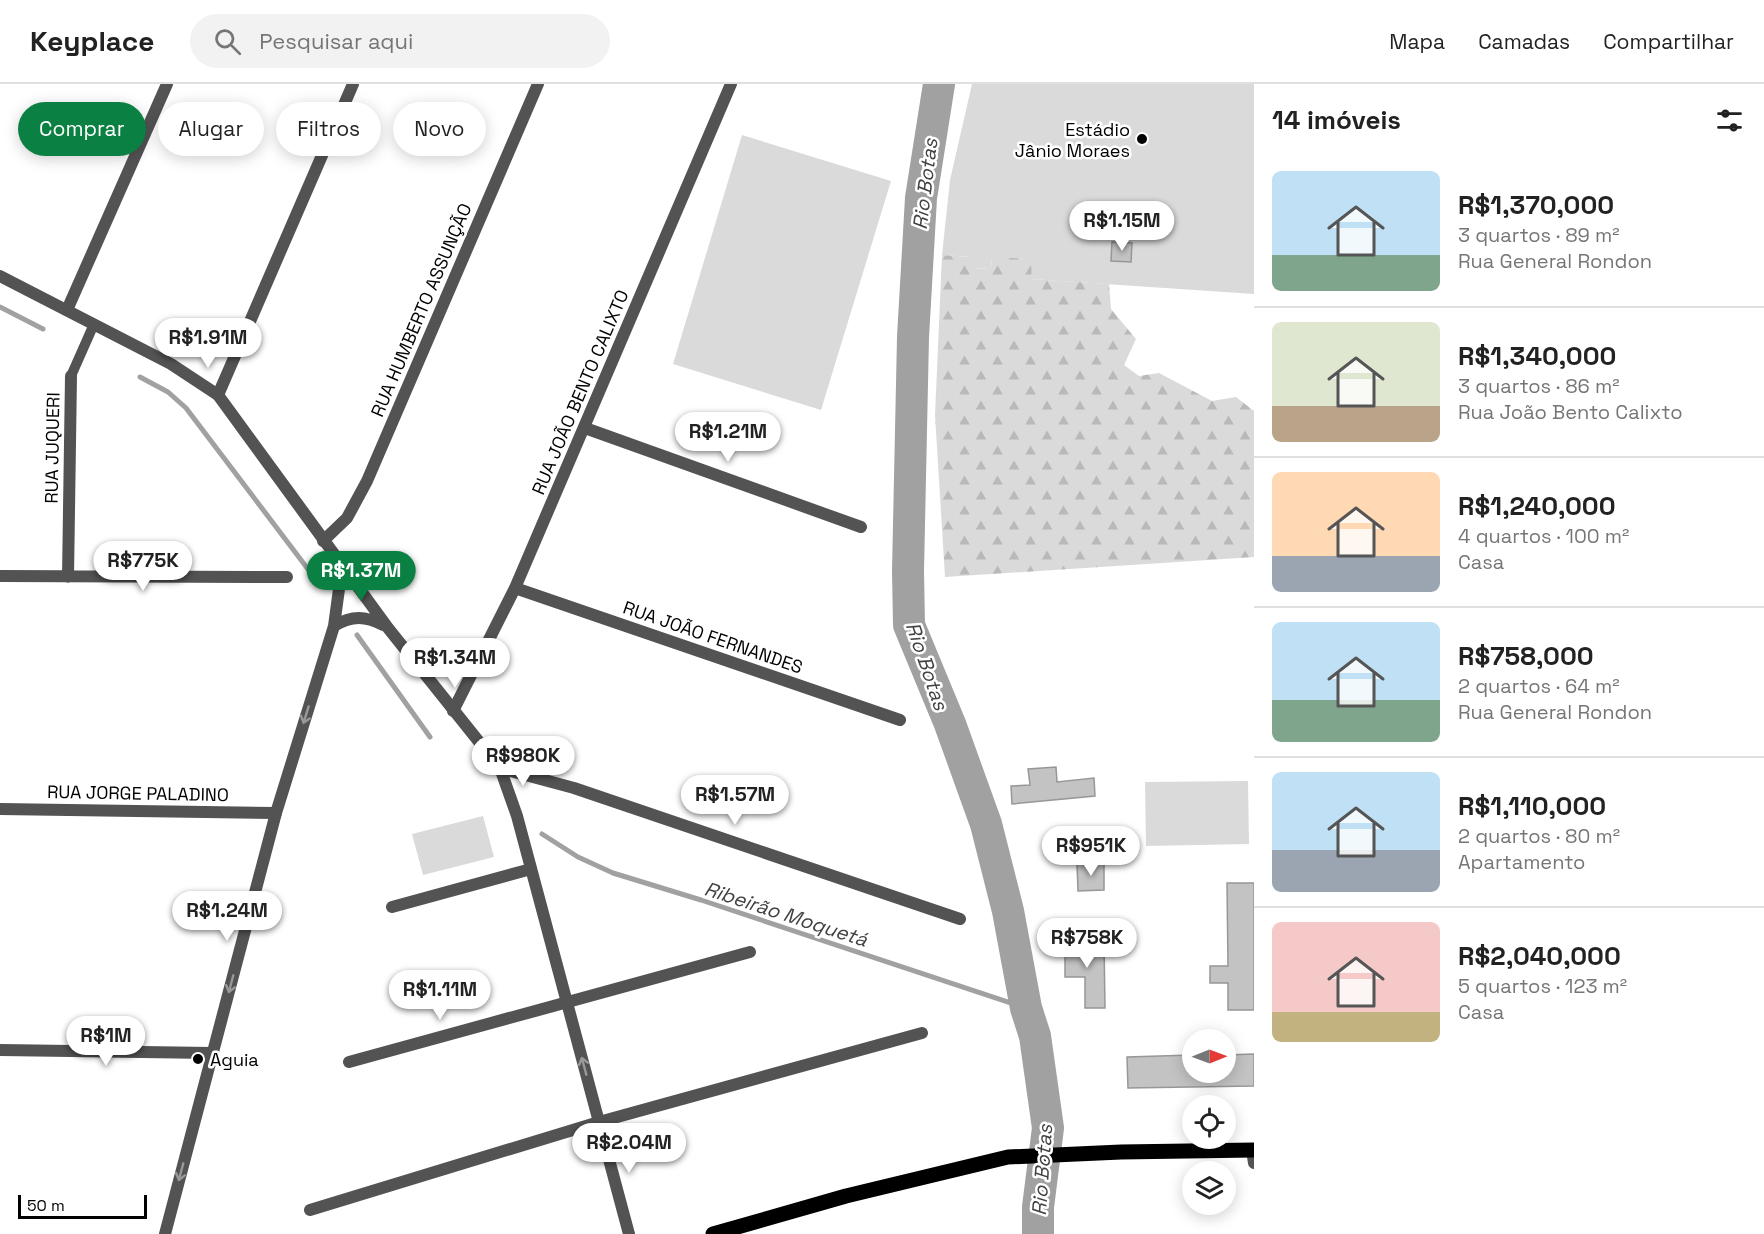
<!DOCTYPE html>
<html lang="pt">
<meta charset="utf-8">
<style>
:root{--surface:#fff;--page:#f2f2f2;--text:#222;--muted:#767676;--line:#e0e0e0;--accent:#0b8043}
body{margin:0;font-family:"Space Grotesk",sans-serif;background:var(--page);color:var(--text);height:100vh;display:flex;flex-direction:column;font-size:22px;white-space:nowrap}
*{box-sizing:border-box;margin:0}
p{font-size:20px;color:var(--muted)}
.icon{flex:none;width:33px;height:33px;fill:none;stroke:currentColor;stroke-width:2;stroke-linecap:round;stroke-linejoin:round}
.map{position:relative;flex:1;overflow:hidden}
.sheet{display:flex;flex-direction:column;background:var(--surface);width:510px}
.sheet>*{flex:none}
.hud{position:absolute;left:18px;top:18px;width:570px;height:54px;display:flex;gap:12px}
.needle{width:39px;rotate:89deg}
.fabs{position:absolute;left:1182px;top:945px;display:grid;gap:12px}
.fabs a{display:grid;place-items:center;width:54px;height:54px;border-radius:50%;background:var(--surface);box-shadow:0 3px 15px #0003;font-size:30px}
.scale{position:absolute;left:18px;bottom:15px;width:129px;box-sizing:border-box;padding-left:6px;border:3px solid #000;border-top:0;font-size:16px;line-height:21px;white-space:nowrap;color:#000;-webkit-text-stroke:4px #fff;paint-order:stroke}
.price{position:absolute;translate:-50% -51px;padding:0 14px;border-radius:21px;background:#fff;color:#222;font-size:20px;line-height:39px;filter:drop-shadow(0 2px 3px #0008)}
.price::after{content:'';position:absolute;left:50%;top:36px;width:18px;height:14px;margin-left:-9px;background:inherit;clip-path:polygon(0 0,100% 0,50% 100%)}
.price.selected{background:var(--accent);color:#fff}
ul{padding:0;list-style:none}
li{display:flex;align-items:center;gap:18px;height:150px;padding:0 18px}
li+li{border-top:2px solid var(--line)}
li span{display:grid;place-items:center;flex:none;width:168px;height:120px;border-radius:9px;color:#555}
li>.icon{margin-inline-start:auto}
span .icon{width:72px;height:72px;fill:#fffc;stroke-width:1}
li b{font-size:26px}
h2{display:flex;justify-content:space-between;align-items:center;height:72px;padding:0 18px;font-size:26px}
.chip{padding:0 21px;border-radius:27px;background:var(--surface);box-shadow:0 3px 15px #0003;font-size:21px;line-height:54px}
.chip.selected{background:var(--accent);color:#fff}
header{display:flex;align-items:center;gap:36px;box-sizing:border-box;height:84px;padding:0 30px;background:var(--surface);border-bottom:2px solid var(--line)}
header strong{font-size:28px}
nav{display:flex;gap:33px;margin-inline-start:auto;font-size:21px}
.search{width:420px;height:54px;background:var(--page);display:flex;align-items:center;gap:15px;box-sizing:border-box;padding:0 21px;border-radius:33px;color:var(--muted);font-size:22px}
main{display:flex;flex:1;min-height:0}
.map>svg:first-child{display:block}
.green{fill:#dadada}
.forest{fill:url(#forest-firs)}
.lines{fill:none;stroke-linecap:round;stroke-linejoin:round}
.stream{stroke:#a1a1a1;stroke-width:5}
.river{stroke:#a1a1a1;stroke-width:32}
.building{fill:#c3c3c3;stroke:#979797;stroke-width:1.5}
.pedestrian{stroke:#535353;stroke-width:10}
.minor{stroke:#535353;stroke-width:12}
.tertiary{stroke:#535353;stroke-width:12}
.primary{stroke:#000;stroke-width:15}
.oneway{stroke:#989898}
.poi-dot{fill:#000;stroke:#fff;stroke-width:2}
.labels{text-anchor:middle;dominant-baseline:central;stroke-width:5;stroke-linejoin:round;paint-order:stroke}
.poi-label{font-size:18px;fill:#000;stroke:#fff;text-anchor:end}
.street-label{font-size:18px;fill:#000;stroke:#fff}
.water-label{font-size:20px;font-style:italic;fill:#424242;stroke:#fff}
</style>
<header>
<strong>Keyplace</strong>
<div class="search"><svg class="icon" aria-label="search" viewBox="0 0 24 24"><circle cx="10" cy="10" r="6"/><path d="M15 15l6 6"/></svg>Pesquisar aqui</div>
<nav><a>Mapa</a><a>Camadas</a><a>Compartilhar</a></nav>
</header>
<main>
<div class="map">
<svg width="1254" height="1150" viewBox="0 0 1254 1150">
<defs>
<pattern id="forest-firs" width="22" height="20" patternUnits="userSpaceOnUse" patternTransform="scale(1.5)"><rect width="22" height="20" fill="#dadada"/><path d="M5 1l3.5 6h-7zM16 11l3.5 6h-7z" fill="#b9b9b9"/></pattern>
</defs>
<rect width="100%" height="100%" fill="#fff"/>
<!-- green -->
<path class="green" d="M972 0H1254V210L1031 195V175L992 174 991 185 971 184V173L942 171 950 96Z
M742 51 891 97 821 326 673 280Z
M1248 697 1249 760 1146 762 1145 698Z
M483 732 494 773 423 791 412 750Z"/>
<!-- forest -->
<path class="forest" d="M942 171 971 173V184L991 185 992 173 1032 175 1031 195 1109 200 1111 225 1136 255 1124 281 1139 292 1159 289 1212 317 1236 313 1254 327V473L945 493 935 331Z"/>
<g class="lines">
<!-- stream -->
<path class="stream" d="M0 223 43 245
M140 293 168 308 186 324 320 501
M357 551 430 653
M542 750 578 773 613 789 701 816 1026 924"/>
<!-- river -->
<path class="river" d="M939 0 921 114 913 253 908 487 909 541 950 640 986 740 1008 827 1026 924 1035 952 1048 1044 1038 1123V1150"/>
</g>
<!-- building -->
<path class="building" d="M1112 158 1132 159 1131 178 1111 177Z
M1056 683 1057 698 1094 694 1095 712 1012 720 1011 702 1030 701 1028 685Z
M1077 780H1104V806L1078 807Z
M1227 799H1254V926H1228V899H1210V882H1228Z
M1084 854V857H1104L1105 924H1085V893H1065V855Z
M1254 970V1002L1128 1004 1127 973 1192 971V988H1226V971Z"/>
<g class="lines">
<!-- pedestrian -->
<path class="pedestrian" d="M71 292 94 240"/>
<!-- minor -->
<path class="minor" d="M67 226 167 0
M218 311 353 0
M585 344 861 443
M323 457 347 434 367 397 538 0
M0 492 287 493
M68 493 71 292
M515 504 900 636
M453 627 515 504 731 0
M500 684 574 704 960 835
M0 725 276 729
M392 823 531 785
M0 966 212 969
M349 978 750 868
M1252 1066 1254 1079
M310 1126 599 1038 922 949"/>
<!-- tertiary -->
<path class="tertiary" d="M0 192 171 280 218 311 388 544 500 684 517 732 629 1150
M334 542C352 531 366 532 383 541
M165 1150 276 729 334 542 339 505 336 476"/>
<!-- primary -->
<path class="primary" d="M713 1150 846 1112 1008 1073 1121 1068 1254 1066"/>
</g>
<!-- one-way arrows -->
<defs><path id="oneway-shaft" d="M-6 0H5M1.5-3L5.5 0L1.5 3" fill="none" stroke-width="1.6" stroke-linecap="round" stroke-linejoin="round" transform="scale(1.5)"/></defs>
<g class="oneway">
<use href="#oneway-shaft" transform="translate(306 631) rotate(107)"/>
<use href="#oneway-shaft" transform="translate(231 900) rotate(105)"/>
<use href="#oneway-shaft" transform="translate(584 982) rotate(-105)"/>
<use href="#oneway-shaft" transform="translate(181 1088) rotate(105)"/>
</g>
<!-- markers -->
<g class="poi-dot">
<circle cx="1142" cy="55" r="6"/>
<circle cx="198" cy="975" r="6"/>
</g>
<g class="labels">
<!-- poi labels -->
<g class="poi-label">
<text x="1130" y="45">Estádio<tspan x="1130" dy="21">Jânio Moraes</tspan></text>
<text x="210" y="975" text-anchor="start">Aguia</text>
</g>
<!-- street labels -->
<g class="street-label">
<text transform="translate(421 226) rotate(-67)">RUA HUMBERTO ASSUNÇÃO</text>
<text transform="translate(580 308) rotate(-67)">RUA JOÃO BENTO CALIXTO</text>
<text transform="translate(52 364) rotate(-89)">RUA JUQUERI</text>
<text transform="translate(713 553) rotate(19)">RUA JOÃO FERNANDES</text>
<text transform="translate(138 709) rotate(1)">RUA JORGE PALADINO</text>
</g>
<!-- water labels -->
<g class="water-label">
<text transform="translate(925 100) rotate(-83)">Rio Botas</text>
<text transform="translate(927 582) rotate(71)">Rio Botas</text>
<text transform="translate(786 830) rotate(18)">Ribeirão Moquetá</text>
<text transform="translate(1042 1086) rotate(-86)">Rio Botas</text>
</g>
</g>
</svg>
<div class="fabs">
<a><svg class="needle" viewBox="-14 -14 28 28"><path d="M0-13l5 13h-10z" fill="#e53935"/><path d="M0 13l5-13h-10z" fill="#767676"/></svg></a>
<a><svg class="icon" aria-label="locate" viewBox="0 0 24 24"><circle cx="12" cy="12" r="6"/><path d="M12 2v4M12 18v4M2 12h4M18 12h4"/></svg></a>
<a><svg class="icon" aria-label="layers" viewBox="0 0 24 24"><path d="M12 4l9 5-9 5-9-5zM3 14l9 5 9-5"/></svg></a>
</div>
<div class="scale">50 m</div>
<b class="price" style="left:1122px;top:168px">R$1.15M</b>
<b class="price" style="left:208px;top:285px">R$1.91M</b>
<b class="price" style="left:728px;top:379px">R$1.21M</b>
<b class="price" style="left:143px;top:508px">R$775K</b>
<b class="price selected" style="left:361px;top:518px">R$1.37M</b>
<b class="price" style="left:455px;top:605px">R$1.34M</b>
<b class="price" style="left:523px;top:703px">R$980K</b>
<b class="price" style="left:735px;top:742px">R$1.57M</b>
<b class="price" style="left:1091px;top:793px">R$951K</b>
<b class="price" style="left:227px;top:858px">R$1.24M</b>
<b class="price" style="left:1087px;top:885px">R$758K</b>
<b class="price" style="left:440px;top:937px">R$1.11M</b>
<b class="price" style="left:106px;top:983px">R$1M</b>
<b class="price" style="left:629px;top:1090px">R$2.04M</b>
<div class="hud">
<a class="chip selected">Comprar</a>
<a class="chip">Alugar</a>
<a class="chip">Filtros</a>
<a class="chip">Novo</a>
</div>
</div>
<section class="sheet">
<h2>14 imóveis<svg class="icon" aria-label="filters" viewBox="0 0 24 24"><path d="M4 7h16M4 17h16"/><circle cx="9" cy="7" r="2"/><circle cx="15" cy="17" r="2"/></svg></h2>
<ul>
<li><span style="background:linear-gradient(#bfe0f5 70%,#7fa58c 0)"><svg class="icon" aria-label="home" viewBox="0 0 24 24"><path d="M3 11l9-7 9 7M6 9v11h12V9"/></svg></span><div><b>R$1,370,000</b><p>3 quartos · 89 m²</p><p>Rua General Rondon</p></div></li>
<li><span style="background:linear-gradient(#dfe7d0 70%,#b9a48a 0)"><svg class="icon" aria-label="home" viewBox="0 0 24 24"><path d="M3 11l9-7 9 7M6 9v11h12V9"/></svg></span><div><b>R$1,340,000</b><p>3 quartos · 86 m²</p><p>Rua João Bento Calixto</p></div></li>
<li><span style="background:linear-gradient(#ffd9b3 70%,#9aa5b1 0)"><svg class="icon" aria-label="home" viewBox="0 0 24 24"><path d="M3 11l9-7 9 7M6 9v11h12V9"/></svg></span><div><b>R$1,240,000</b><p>4 quartos · 100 m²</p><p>Casa</p></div></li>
<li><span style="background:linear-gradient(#bfe0f5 65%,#7fa58c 0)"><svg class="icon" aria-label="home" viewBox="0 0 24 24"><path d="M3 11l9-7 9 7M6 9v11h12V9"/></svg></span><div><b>R$758,000</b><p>2 quartos · 64 m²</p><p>Rua General Rondon</p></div></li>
<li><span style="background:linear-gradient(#bfe0f5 65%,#9aa5b1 0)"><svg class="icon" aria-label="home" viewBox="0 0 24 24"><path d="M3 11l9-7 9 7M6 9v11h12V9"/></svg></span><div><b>R$1,110,000</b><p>2 quartos · 80 m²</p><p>Apartamento</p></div></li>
<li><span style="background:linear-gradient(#f6c9c9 75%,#c2b280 0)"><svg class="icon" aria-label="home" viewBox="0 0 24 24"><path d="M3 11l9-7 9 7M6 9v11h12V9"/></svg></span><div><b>R$2,040,000</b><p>5 quartos · 123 m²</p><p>Casa</p></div></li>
</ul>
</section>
</main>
